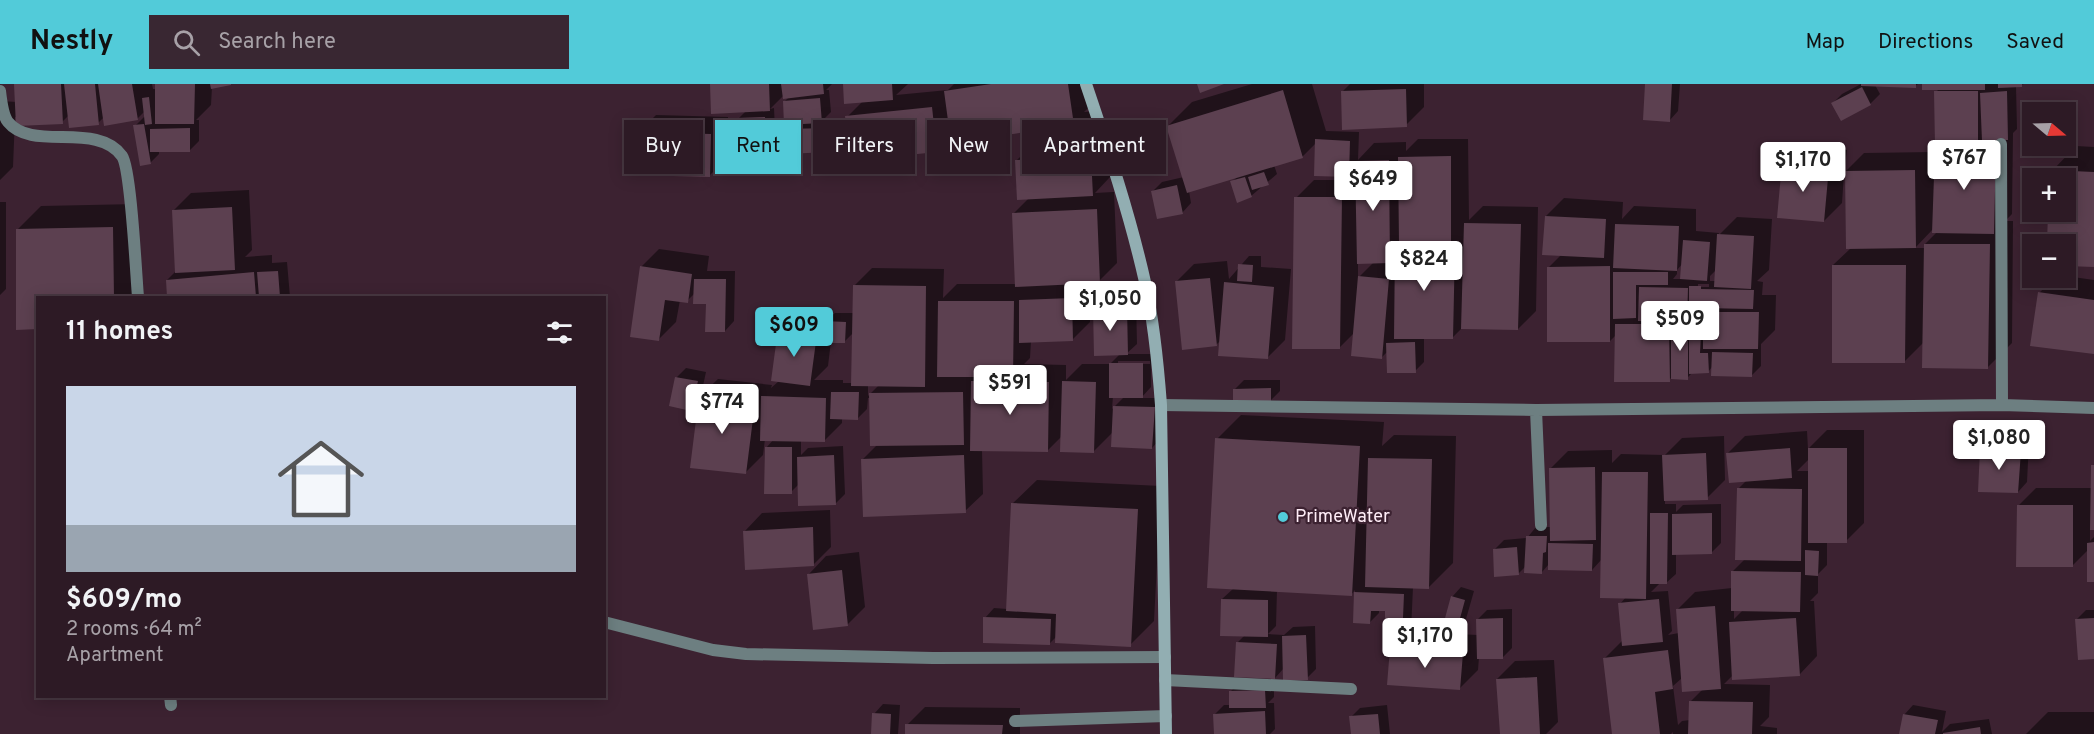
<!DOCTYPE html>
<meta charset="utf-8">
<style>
:root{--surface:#2d1a25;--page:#392732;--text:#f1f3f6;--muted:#a7a1a7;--line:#483842;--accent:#52cbd9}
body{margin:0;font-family:Overpass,sans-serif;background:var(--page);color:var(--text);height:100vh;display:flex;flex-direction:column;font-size:22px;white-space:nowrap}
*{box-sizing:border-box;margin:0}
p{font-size:20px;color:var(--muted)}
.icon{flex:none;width:33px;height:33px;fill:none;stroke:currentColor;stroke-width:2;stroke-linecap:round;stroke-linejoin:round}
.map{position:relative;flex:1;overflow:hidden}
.sheet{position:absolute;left:36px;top:212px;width:570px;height:402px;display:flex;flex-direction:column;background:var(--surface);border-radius:0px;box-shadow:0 3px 15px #0003,0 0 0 2px var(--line)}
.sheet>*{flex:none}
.hud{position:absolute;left:624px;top:36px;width:570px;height:54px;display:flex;gap:12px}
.needle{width:39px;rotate:109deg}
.fabs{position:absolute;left:2022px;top:18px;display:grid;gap:12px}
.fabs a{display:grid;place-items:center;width:54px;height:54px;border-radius:0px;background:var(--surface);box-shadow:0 3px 15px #0003,0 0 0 2px var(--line);font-size:30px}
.price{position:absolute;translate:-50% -51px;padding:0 14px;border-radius:6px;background:#fff;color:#222;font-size:20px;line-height:39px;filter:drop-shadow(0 2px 3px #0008)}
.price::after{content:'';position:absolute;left:50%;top:36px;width:18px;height:14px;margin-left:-9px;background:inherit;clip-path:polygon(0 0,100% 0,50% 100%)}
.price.on{background:var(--accent);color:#111}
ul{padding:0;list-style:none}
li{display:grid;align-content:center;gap:12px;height:318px;padding:0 30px}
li+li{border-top:2px solid var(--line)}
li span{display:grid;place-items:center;height:186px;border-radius:0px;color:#555}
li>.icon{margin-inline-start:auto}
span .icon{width:108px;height:108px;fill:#fffc;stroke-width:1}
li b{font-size:26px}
h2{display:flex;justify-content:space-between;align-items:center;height:72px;padding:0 30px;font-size:26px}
.pill{padding:0 21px;border-radius:0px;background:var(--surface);box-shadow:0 3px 15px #0003,0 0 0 2px var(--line);font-size:21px;line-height:54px}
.pill.on{background:var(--accent);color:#111}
header{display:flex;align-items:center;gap:36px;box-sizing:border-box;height:84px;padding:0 30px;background:var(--accent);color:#111}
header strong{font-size:28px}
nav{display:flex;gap:33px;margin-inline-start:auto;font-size:21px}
.search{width:420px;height:54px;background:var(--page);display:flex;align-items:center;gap:15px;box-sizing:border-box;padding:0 21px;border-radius:0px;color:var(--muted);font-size:22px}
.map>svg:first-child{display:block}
.shadow{fill:#0007;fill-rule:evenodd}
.building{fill:#5c4050}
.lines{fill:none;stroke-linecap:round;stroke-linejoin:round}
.lane{stroke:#6d7f81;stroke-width:12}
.street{stroke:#6d7f81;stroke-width:12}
.secondary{stroke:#92aeb2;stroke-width:12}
.poi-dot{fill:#52cbd9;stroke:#3c2231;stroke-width:2}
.labels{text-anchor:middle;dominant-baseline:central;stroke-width:4.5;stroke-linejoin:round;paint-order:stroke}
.poi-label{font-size:18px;fill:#ffedf7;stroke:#3c2231;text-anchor:start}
</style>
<header>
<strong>Nestly</strong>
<div class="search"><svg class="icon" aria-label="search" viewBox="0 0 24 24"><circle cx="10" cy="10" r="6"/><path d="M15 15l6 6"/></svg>Search here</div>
<nav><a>Map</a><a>Directions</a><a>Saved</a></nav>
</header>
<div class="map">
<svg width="2094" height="650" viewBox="0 0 2094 650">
<rect width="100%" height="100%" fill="#3c2231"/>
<!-- shadow -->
<path class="shadow" d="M16 0H152L153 5H157V0H230L212 3 211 21 196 36H199V57L190 66 159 67V70L150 79 135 42 145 32V27L137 35 104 33 98 39 69 31 62 38 15 33 13 83 0 96V17L17 18Z
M712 0H832L826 6H829L831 28 823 36 836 35 837 57 828 67 787 46 793 39 784 18 790 12 784 11 770 25 774 24 775 46 765 56 738 35 746 27Z
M844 0H908L896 11 948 6 954 0H1088L1091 21 1084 28 1098 27 1108 54 1110 93 1095 109 1114 108 1117 179 1099 197 1089 198 1090 238 1072 256 1031 257 1030 274 1024 280 1066 281V296L1082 280H1110L1121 269 1095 225 1104 216 1136 215 1137 260 1126 270H1151V303L1141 314H1163L1161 354 1152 364 1114 347 1094 367 1062 352 1047 367 982 366 983 410 965 427 863 375 877 361 870 314H868L867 325 858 334H842V339L824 357 801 356V371L808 364 843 362 845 410 836 419 799 400 791 408 766 364 774 355H765L763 371 745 389 699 316 691 325 677 293 686 284 706 288 701 311 718 295 772 301 771 304 779 297V246L797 228 831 232 835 229H854V202L872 184 944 185 943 214 957 200H1016L1013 130 1029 114 1016 77 1034 59H1044L1043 47 1047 43 952 51 936 66 847 33 862 18ZM853 249 852 299H843V296H814L828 282 831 257 844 258ZM1118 277H1150V280H1118ZM868 301H879L868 312ZM1113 312H1125L1112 325Z
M1252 0H1312L1326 47 1359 48 1358 76 1374 59 1406 58V67L1418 55H1468L1469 136 1483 122 1538 123 1536 227 1518 245 1462 244 1453 253H1424V278L1415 287 1388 267 1382 273 1354 249 1339 264 1296 114 1314 96H1357V83L1348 91 1317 58 1303 72 1274 81 1277 90 1251 112 1232 98 1238 92 1189 107 1191 119 1182 129 1153 107 1162 98 1184 93 1168 42 1192 18ZM1358 178H1374L1358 194Z
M1350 0H1424V23L1406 41 1342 8Z
M1646 0H1680L1678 27 1669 37Z
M1850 0H1918L1915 2 1875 1 1880 10 1870 20 1842 35 1833 19 1842 10 1861 0Z
M1924 0H2024L2016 2 2017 45 2013 49 2012 130 2005 137H2013L2012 259 1988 283 1924 258 1905 277 1833 181 1851 164 1846 90H1844L1842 119 1824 137 1784 80 1802 62 1847 66 1844 89 1864 69 1933 68V95H1936L1937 64 1940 61 1936 8 1939 5ZM1934 144 1938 147 1925 160V164H1915Z
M656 31 728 33 727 74 709 92 638 49Z
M2076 62 2094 63V181L2066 180V160H2048L2050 128H2066V94H2051L2052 87Z
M249 106 252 166 245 173 272 171V179L287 178 290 213H169L167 196 176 187 173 127 191 109Z
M1564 114 1623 118 1622 135 1634 122 1696 125V147L1719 149 1718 152 1737 133 1772 135 1769 186 1757 197 1763 198 1762 211H1776L1775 246 1761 260V282L1751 292 1712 283 1708 288H1693L1687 294H1671L1669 296 1616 251 1610 257 1549 183 1562 170 1546 132ZM1683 179 1682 195H1673L1677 190V186ZM1717 185 1716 197H1710V192ZM1698 200H1709V203H1698Z
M0 118H6V205L0 211Z
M137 120 138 213H38L17 146 41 122Z
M659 165 709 172 707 187H735L734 237 725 247 707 218 695 209 687 217 680 216 676 238 658 256 641 183Z
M1249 172H1261V183L1291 185 1285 256 1267 274 1221 256 1216 261 1176 198 1194 180 1227 177 1229 195Z
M2066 192 2094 196V269L2039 209 2055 194Z
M1244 296H1280V307L1271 316 1235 305Z
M1241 331 1384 338 1382 362 1394 351 1456 352 1453 479 1429 503H1413L1411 547 1443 549 1452 513 1461 503 1474 507 1464 542 1456 550 1478 551V535L1487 526 1512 525V564L1503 573H1479L1478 586 1460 604 1391 564 1399 556 1387 526H1379V529L1370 538H1354L1355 506 1351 511 1277 506 1276 542 1268 550 1284 551 1293 543 1315 542 1316 585 1307 594 1284 584 1275 594 1238 558 1245 551 1222 515 1234 504 1217 355Z
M1827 346H1864V439L1846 457H1827V481L1818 490V509L1810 517H1814L1817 572 1800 590 1733 591 1724 600 1770 601 1769 633 1760 642 1777 644V650H1673V648L1671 650H1614L1604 575 1623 556 1620 520 1626 513 1602 475 1592 486 1549 480 1542 488 1526 482 1518 490 1494 466 1504 456 1527 454 1536 443H1552L1550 385 1568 367 1612 366V379L1621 370 1665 371 1682 354 1724 352 1725 396 1707 414 1665 416V420H1676V428L1683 421 1721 420V459L1712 468 1676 469V490L1666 499H1660L1651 508 1668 507 1672 547 1668 551 1679 549 1677 526 1695 508 1732 504V488L1745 475 1739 404 1747 396 1728 369 1745 352 1807 347 1808 365ZM1810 374V387H1797ZM1734 526H1743L1734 535ZM1682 594 1703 605 1690 618V636L1682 637 1678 641 1673 602Z
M1991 356 2029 358 2027 398 2018 408 1982 365Z
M2094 380V444H2090V457L2094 453V497L2088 466 2072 482 2018 422 2036 404H2092Z
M1037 396 1161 402 1154 537 1130 561 1056 553 1050 559 985 534 994 524 1007 525 1012 420Z
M830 426 831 463 813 481 745 447 762 429Z
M859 468 865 523 847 541 809 490 826 472Z
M2086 526H2094V573L2076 536Z
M1554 576 1558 638 1546 650H1501L1497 595 1515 577Z
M1240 598H1274V613L1268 619H1274L1275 645 1270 650H1215V630L1224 621H1230V608Z
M883 620 900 621 898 650H872L874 630Z
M1387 621 1390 650H1353L1351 633 1360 624Z
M1913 621 1946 627 1942 648 1950 640 1989 635 1992 650H1900L1904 631Z
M925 623 1020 624V650H907V641Z
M2048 628H2094V650H2026Z"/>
<!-- building -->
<path class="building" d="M14 0H61L63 40 16 42Z
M64 0H95L99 41 69 44Z
M98 0H132L138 36 104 42Z
M155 0H195L194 40H155Z
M210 0H231V1L211 5Z
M710 0H769L770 27 711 30Z
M781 0H823L824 10 783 15Z
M843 0H892L893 16 844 20Z
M991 0H1068L1074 41 951 59 944 7Z
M1197 0H1224L1200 9Z
M1645 0H1672L1670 38 1643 36Z
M1861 0H1916V4L1861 2Z
M1922 0H1985V6H1922Z
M1998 0H2022V3L1998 4Z
M1862 3 1871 21 1841 37 1831 19Z
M1406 5 1407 43 1342 46 1341 7Z
M1283 6 1303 74 1187 109 1166 42Z
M1934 7H1978V62H1935Z
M2007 7 2008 56 1982 57 1980 9Z
M149 13 152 40 145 41 142 14Z
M820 14 822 39 784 41 783 17Z
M932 23 937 68 849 77 845 32Z
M765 33 766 57 737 59 736 34Z
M144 40 151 80 140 82 133 41Z
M190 44V68H150V45Z
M828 44 829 68 786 70 785 45Z
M1081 45 1082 68 1091 72 1093 112 1017 116 1015 76 1044 75 1042 47Z
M636 48 711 50 710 93 635 91Z
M1315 55 1350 57 1349 93 1314 92Z
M1935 64 1996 65 1994 150 1932 149Z
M1451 72V160H1399L1398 73Z
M1389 76 1390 179 1357 180 1355 77Z
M1782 79 1829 83 1824 138 1777 134Z
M1915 86 1916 164 1846 165 1845 87Z
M2050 86 2094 88V183L2066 182V160H2047L2048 128H2066V94H2050Z
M1264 88 1269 101 1252 106 1248 93Z
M1245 93 1252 113 1237 119 1230 97Z
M1177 101 1183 130 1157 135 1151 107Z
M1294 113H1342L1340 265H1292Z
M232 123 235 186 175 189 172 126Z
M1097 125 1100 199 1015 203 1012 129Z
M1545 132 1606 135 1604 174 1542 171Z
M1464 139 1521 140 1518 246 1461 245Z
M1615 140 1679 142 1677 187 1613 184Z
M113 143 114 213H38V245L16 246V145Z
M1717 150 1754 152 1751 205 1714 203Z
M1683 156 1710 158 1707 197 1680 195Z
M1924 160H1990L1988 285 1922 284Z
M1395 162H1455L1453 255H1394Z
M1238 180 1253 181 1252 198 1237 197Z
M1832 181H1906L1905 279H1832Z
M640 182 692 190 688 219 665 216 659 257 630 253Z
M1610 182V258H1547V183Z
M278 187 280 213H259L257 188Z
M254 188 256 213H167L166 196Z
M1613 188H1668V201H1636V234L1613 235Z
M1358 192 1389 195 1382 275 1351 272Z
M1210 194 1217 262 1182 266 1175 197Z
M694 195H726L725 248H705L706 220H693Z
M1224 198 1274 203 1268 275 1218 272Z
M853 201 926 202 925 303 851 302Z
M1689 202H1701V205L1754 206 1753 225 1701 224V250H1689Z
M1639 203 1688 204 1687 238 1638 237Z
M2038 208 2094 216V270L2030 262Z
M1072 214 1073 257 1019 259V216Z
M938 217H1014L1013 293H937Z
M1127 223 1128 271 1094 272 1093 224Z
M1703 228H1759L1758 265H1703Z
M824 237 846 238 845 259H823Z
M1615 240H1669L1670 298H1614Z
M1671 240H1688V296L1671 295Z
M778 245 817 250 810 302 771 297Z
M1689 251H1701L1700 269H1708L1709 289 1689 290Z
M1415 258 1416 289H1387L1386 259Z
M1712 268 1753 269 1752 293 1711 292Z
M1109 279H1143V314H1109Z
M675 293 698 297 691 327 669 322Z
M971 297 1049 298 1048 368 970 367Z
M1062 297 1096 298 1094 369 1060 368Z
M1271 304V318H1233V305Z
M831 308H859L858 336 830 335Z
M963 308 964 361 870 362 869 309Z
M699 312 755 319 746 390 690 384Z
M761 312 826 314 825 358 760 357Z
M1113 322 1155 323 1152 365 1111 363Z
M1215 354 1360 362 1352 512 1207 504Z
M765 363H792V410H764Z
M1790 364 1792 394 1729 399 1726 369Z
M1808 364H1847V459H1808Z
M1980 365 2021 367 2018 409 1978 408Z
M1706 369 1708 416 1664 417 1662 371Z
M834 371 836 421 798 422 797 373Z
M964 371 966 429 863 433 861 375Z
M1368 374 1432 375 1429 505 1365 503Z
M2091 381H2094V446H2090Z
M1595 383 1596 456 1550 457 1549 384Z
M1602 388H1648L1646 515 1600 514Z
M1737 404 1802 405 1801 477 1735 476Z
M1011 419 1138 425 1131 563 1055 559 1056 530 1006 527Z
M2017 421H2073V483H2016Z
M1650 429H1668L1667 500H1650Z
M1712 429V470L1672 471V430Z
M813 443 814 482 745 486 743 447Z
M1526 452H1547L1546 468 1543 469 1542 490 1524 489Z
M2094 458V498H2087V459Z
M1548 459 1593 460 1592 487 1548 486Z
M1517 463 1519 491 1494 493 1493 465Z
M1805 466 1819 467 1818 492 1805 491Z
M842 486 848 542 813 546 807 490Z
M1731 487 1801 488 1800 528 1731 527Z
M1354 508 1404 510 1402 558 1385 557V527H1371L1370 540 1353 539Z
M1451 512 1465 516 1455 553 1441 549Z
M1221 515 1268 516V553L1220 552Z
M1659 515 1663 558 1622 562 1618 519Z
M1715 522 1721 605 1682 608 1676 525Z
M983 533 1051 535 1050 561 983 559Z
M1503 534V575H1477L1476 535Z
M1796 534 1800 592 1732 596 1729 538Z
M2094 534V575L2078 576 2075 535Z
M1306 551 1308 596H1283L1282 552Z
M1236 558 1277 560 1275 595 1234 593Z
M1390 564 1463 569 1460 606 1387 601Z
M1668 566 1673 605 1655 608 1660 650H1612L1603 574Z
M1537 593 1540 650H1500L1496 595Z
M1265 606 1266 624H1229V607Z
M1689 617 1753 618 1752 650H1688Z
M1265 627 1266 650H1214L1213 630Z
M872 629 891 630 890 650H871Z
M1378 630 1380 650H1351L1349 632Z
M1903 630 1938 636 1935 650H1899Z
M905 640 1003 641 1002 650H905Z
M1980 643 1981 650H1943V649Z"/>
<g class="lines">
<!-- lane -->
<path class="lane" d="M1015 637 1166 632"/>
<!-- street -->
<path class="street" d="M0 7C1 16 3 32 8 38 32 68 97 37 122 72 131 85 136 190 138 213
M2001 60 2002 321
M1161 321 1536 326 2002 321 2094 324
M1536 326 1541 441
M604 538 713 566 746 570 933 574 1165 573
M1165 596 1351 605
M170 612 171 621"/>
<!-- secondary -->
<path class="secondary" d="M1086 0C1108 65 1130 131 1145 198 1154 238 1158 280 1161 321L1166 650"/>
</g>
<!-- markers -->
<circle class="poi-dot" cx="1283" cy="433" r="6"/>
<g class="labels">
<!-- poi labels -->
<g class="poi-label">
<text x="1295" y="433">PrimeWater</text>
</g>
</g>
</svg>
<div class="fabs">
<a><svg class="needle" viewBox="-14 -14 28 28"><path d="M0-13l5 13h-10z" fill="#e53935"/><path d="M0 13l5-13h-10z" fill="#a7a1a7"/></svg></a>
<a>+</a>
<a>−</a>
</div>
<b class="price" style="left:1964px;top:107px">$767</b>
<b class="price" style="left:1803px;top:109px">$1,170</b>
<b class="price" style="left:1373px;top:128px">$649</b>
<b class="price" style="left:1424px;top:208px">$824</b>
<b class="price" style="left:1110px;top:248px">$1,050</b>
<b class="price" style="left:1680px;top:268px">$509</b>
<b class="price on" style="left:794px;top:274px">$609</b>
<b class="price" style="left:1010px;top:332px">$591</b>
<b class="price" style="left:722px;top:351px">$774</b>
<b class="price" style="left:1999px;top:387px">$1,080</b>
<b class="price" style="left:1425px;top:585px">$1,170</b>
<div class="hud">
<a class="pill">Buy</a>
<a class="pill on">Rent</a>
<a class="pill">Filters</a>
<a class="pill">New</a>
<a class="pill">Apartment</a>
</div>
<section class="sheet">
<h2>11 homes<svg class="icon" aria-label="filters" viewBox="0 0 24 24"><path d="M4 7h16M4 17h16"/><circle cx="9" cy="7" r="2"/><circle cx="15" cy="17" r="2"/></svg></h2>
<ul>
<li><span style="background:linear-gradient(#c9d6e8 75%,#9aa5b1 0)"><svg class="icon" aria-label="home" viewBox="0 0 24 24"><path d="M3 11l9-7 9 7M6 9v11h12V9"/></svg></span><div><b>$609/mo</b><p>2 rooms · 64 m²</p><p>Apartment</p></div></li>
</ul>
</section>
</div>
